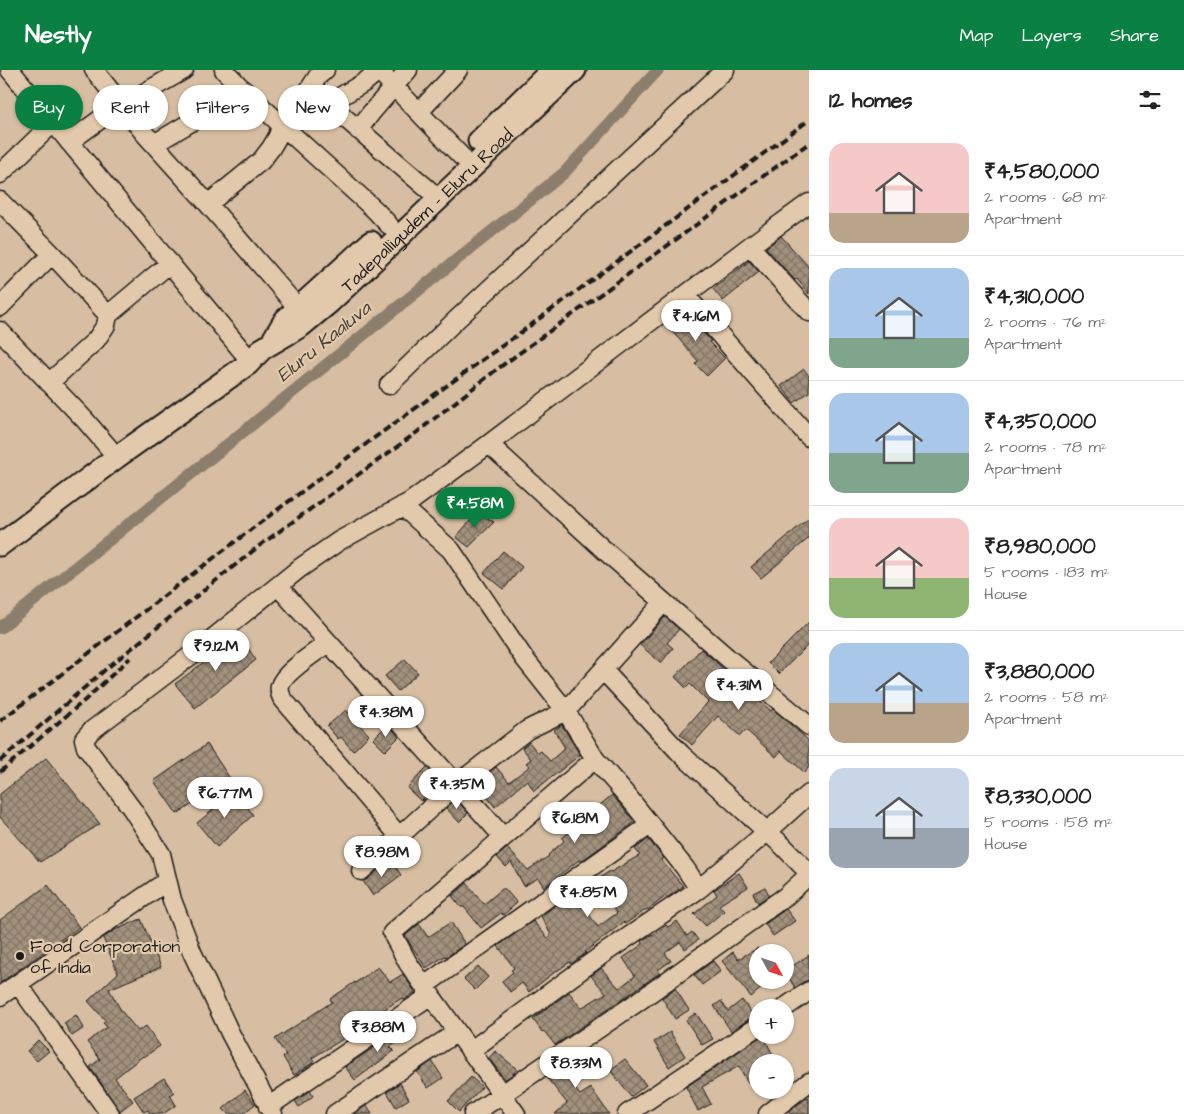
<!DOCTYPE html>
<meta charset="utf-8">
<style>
:root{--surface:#fff;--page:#f2f2f2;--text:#222;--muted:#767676;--line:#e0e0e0;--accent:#0b8043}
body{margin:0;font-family:"Architects Daughter",sans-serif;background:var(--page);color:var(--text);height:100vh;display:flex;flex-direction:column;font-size:19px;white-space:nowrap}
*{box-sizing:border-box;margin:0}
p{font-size:16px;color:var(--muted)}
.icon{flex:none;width:28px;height:28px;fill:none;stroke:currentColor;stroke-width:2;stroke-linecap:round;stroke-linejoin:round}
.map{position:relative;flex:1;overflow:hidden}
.sheet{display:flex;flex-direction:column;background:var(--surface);width:375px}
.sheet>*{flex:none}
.top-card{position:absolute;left:15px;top:15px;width:475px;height:45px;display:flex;gap:10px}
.needle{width:32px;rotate:130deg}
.controls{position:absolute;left:749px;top:874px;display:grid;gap:10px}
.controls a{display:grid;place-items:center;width:45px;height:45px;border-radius:50%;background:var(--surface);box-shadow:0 1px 4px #0004;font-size:25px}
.price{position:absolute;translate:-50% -42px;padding:0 11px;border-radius:18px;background:#fff;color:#222;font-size:16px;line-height:32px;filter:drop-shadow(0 1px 2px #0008)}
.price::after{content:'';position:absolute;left:50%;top:30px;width:15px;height:11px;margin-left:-8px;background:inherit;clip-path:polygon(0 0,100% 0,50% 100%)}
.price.current{background:var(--accent);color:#fff}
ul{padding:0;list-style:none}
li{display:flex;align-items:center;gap:15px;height:125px;padding:0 20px}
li+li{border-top:1px solid var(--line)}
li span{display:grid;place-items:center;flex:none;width:140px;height:100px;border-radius:15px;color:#555}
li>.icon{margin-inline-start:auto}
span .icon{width:60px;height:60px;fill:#fffc;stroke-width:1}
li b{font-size:21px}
h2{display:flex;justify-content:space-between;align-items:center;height:60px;padding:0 20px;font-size:21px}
.chip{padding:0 18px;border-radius:22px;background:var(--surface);box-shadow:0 1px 4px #0004;font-size:18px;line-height:45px}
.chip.current{background:var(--accent);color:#fff}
header{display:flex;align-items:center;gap:30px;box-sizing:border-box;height:70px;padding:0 25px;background:var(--accent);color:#fff}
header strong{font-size:24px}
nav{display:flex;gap:28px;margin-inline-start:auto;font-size:18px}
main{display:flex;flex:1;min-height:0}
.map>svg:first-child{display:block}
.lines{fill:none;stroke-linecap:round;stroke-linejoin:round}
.canal{stroke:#8c7e6d;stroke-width:12}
.building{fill:url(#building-cross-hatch);stroke:#1c1c1c;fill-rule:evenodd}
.minor-casing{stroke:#1c1c1c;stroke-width:21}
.major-casing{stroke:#1c1c1c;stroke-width:25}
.minor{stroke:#e3c9ab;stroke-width:18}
.major{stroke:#e3c9ab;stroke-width:21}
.rail{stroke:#1c1c1c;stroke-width:4;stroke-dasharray:8 4;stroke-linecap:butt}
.poi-dot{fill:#1c1c1c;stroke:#e3c9ab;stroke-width:2}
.labels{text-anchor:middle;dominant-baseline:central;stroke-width:4.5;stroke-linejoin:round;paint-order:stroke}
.street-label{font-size:18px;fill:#1c1c1c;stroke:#e3c9ab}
.poi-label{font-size:18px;fill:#1c1c1c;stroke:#e3c9ab;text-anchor:start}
.water-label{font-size:19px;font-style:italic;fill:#433e38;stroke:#e3c9ab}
</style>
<header>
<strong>Nestly</strong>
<nav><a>Map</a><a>Layers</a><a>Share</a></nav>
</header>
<main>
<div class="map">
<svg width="809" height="1044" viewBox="0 0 809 1044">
<defs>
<pattern id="building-cross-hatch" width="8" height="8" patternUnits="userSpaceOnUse" patternTransform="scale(1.25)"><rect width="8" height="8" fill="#a2917d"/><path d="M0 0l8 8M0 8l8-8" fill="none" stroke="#837666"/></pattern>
</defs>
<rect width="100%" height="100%" fill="#d7bea2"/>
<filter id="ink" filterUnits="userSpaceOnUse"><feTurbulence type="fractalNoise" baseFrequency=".02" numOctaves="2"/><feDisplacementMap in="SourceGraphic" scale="10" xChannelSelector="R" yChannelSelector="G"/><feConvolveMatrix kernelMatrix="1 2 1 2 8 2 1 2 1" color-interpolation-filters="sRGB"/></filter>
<g filter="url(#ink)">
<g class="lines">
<!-- canal -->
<path class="canal" d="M0 558 564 103 658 0"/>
</g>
<!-- building -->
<path class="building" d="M781 166 809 197V224L797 209 795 210 766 178Z
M749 191 759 202 723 231 713 219Z
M683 240 711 271 709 272 725 288 707 306 695 294 698 291 678 268 665 255Z
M804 299 809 306V322L794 333 781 316Z
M478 442 494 452 469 477 456 467Z
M809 448V468L761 508 751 497Z
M503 481 522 497 504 519 484 503Z
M665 547 679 559 667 573 673 578 661 593 640 575Z
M809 552V574L779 604 768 593Z
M239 565 256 590 195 638 175 614Z
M701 579 771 641 773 639 809 671V696L805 703 781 681 776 687 746 660 740 666 718 646 692 675 680 664 708 632 690 614 686 618 675 607Z
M405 589 418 603 398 621 385 606Z
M346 640 369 665 353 681 341 667 338 669 327 656Z
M388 654 399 667 385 681 373 669Z
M562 655 580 685 534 721 527 710 495 737 476 713 496 697 509 712 530 696 526 693 531 689 522 678 529 672 538 683 541 681 550 691 565 678 554 660Z
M207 674 231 710 177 744 154 711Z
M46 688 100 754 40 792 0 747V724Z
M427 697 440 712 421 731 407 718Z
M236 721 253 745 217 777 197 753Z
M612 725 635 752 580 792 579 790 544 817 538 808 524 816 511 792 506 797 497 787 507 778 528 800 549 786 548 785 564 771 562 768 575 758 576 760 598 742 595 739Z
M456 729 468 743 459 752 446 738Z
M648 769 664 788 661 790 683 816 667 828 666 826 648 840 647 839 625 854 624 852 585 882 586 883 571 894 570 892 551 905 529 922 522 913 510 922 502 911 513 902 511 900 514 898 498 876 533 851 548 868 551 865 541 846 572 823 573 825 591 812 592 813 610 801 611 802 640 785 635 779ZM604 826 617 843 598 857 585 839Z
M390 789 401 805 373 826 363 811 368 809Z
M739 803 748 817 719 835 724 841 706 856 694 844 717 825 714 820Z
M467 813 484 834 502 819H505L517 833 503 845 501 843 481 858 464 837H461L452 826Z
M48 815 79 857 0 913V850Z
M765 817 769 825 758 833 753 823Z
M786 839 795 851 773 866 765 854Z
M141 849 161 897 109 919 122 942 138 961 146 956 160 976 144 987 143 986 115 1008 133 1031 120 1041 90 997 100 989 87 972 107 957 103 953 106 951 88 931 118 903 103 868 115 860Z
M677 851 687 866 692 862 698 870 685 879 680 872 665 883 671 891 658 900 660 903 555 975 544 961 542 962 533 949 569 922 581 938 606 923 591 906 601 898 619 918 635 906 623 888 643 874 641 871 653 864V865L666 855 668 857Z
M451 852 465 874 446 887 445 886 426 898 405 866 419 854 428 867Z
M758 878V910H771L751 927 722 891 733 882 738 889Z
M809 885V910L803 912 795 918 785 901Z
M713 891 721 901 702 915 694 905Z
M478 896 488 907 475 920 464 909Z
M378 897 390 912 403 904 415 922 404 930 402 928 374 946 347 965 348 966 312 988 314 992 294 1005 283 987 286 985 275 969 332 932 330 929 355 912V913Z
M675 918 689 940 675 949 662 928Z
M742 930 754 946 731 961 714 936 721 931 728 941Z
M696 943 713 969 702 975 686 950Z
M76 945 84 958 72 966 64 953Z
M411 952 416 959 390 977 394 981 355 1010 345 997Z
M670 962 685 986 669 997 654 972Z
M763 965 774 987 764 992H758V1006L747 1012 739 996 702 1017 711 1034 698 1041 686 1017Z
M38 970 49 981 37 991 27 981Z
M590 979 597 987 569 1011 580 1025 591 1018 609 1044H555L567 1033 546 1007 576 987 579 990Z
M495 981 517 999 513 1004 506 1009 502 1006 489 988Z
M625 989 646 1015 631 1027 610 1000Z
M432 991 443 1008 428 1018 417 1002Z
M471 1007 482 1017 459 1042 448 1031Z
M164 1008 174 1023 170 1025 176 1035 163 1044H150L148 1040 144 1042 134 1027Z
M400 1013 409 1029 396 1037 387 1022Z
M245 1020 255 1034 243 1044H228L223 1039Z
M310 1021 313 1026 299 1037 295 1031Z
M808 1027 809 1028V1044H790L788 1042Z
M367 1035 372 1044H354Z"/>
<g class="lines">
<defs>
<path id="minor" d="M10 0 243 282
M94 0 144 63 208 134 298 238
M224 0 241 18 375 140 389 155
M379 1 462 87
M310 18 429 120
M328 34 365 12 379 0
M419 42 458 0
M358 60 371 43 408 0
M69 72 109 43 184 0
M154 74 213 39 241 18
M0 104 53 53
M0 131 52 184 108 245 106 255 96 270 49 313
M208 134 261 91 271 78 278 66 281 55 301 32 318 6 325 0
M750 176 809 242
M686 226 809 367
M0 237 52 184
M108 245 170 193
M0 261 85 350 109 378
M389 315 456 250 725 0
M489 374 603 479 729 589 809 656
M402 436 451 480 524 588 566 641 595 689 629 728 685 798 699 819
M278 516C352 600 429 682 503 767
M328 573C316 582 284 602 280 616 279 620 280 624 282 628L399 766
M603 600 681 684 783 776 809 803
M361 801 457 714 527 660 566 641 664 532
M18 914 110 1044
M424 916 650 755
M0 926 167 811
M784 938 809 921
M470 981 603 884 699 819 767 762 809 724
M268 1037 431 925
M273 1044 230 963 192 882 172 830 161 784 132 739 86 677 84 669 91 661 202 577 300 498 339 471 410 432 489 374 750 176 809 133
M335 1044 457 962
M473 1044 639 931 786 826 809 805
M516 1044 424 916 408 893 392 863 595 689
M627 1044 758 956
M768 1044 809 1012"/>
<g id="major">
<path d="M479 71 552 0"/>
<path d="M274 268 285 250 371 172"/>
<path id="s1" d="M0 475 117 387 248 294 262 279 301 256 330 232 575 0"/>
</g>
</defs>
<!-- minor casing -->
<use href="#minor" class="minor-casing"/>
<!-- major casing -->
<use href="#major" class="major-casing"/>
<!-- minor -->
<use href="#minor" class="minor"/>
<!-- major -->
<use href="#major" class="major"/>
<!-- rail -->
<path class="rail" d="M0 651 253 458 370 371 524 260 809 50
M0 691 107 598 259 476 416 363 496 300 809 73
M0 702 85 630 130 588"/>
</g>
</g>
<!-- markers -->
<circle class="poi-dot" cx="20" cy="886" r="5"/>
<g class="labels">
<!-- street labels -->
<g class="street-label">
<text stroke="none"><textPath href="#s1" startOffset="544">Tadepalligudem - Eluru Road</textPath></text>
</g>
<!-- poi labels -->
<g class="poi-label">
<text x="30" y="876">Food Corporation<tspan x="30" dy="21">of India</tspan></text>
</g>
<!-- water labels -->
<g class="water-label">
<text transform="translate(324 272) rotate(-39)">Eluru Kaaluva</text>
</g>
</g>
</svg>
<div class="controls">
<a><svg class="needle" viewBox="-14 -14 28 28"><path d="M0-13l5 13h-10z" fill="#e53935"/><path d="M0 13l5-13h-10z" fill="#767676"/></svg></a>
<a>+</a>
<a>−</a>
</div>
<b class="price" style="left:696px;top:272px">₹4.16M</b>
<b class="price current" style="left:475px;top:459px">₹4.58M</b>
<b class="price" style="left:216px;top:602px">₹9.12M</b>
<b class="price" style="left:739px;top:641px">₹4.31M</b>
<b class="price" style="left:386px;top:668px">₹4.38M</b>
<b class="price" style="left:457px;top:740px">₹4.35M</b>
<b class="price" style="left:225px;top:749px">₹6.77M</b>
<b class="price" style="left:575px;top:774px">₹6.18M</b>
<b class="price" style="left:382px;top:808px">₹8.98M</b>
<b class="price" style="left:588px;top:848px">₹4.85M</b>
<b class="price" style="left:378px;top:983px">₹3.88M</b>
<b class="price" style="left:576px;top:1019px">₹8.33M</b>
<div class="top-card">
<a class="chip current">Buy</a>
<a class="chip">Rent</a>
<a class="chip">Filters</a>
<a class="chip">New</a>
</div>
</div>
<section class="sheet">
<h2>12 homes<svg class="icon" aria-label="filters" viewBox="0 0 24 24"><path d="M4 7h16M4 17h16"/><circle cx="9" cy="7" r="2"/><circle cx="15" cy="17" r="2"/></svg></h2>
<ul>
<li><span style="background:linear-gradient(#f6c9c9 70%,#b9a48a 0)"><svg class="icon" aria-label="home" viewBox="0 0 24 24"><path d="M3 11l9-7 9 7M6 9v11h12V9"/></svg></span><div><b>₹4,580,000</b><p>2 rooms · 68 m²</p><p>Apartment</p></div></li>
<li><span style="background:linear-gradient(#a9c7e8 70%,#7fa58c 0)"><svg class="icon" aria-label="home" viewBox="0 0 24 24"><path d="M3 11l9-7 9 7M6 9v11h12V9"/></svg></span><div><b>₹4,310,000</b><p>2 rooms · 76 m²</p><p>Apartment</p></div></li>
<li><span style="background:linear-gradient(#a9c7e8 60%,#7fa58c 0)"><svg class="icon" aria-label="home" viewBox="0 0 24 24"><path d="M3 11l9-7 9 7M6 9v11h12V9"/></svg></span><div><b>₹4,350,000</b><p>2 rooms · 78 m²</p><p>Apartment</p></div></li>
<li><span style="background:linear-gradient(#f6c9c9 60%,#8fb573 0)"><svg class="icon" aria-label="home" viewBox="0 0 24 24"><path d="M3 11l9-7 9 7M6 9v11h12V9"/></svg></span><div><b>₹8,980,000</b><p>5 rooms · 183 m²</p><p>House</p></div></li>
<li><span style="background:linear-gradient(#a9c7e8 60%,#b9a48a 0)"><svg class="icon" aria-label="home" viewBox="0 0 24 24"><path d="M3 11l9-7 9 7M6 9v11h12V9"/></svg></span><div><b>₹3,880,000</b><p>2 rooms · 58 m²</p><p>Apartment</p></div></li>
<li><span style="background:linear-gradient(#c9d6e8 60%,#9aa5b1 0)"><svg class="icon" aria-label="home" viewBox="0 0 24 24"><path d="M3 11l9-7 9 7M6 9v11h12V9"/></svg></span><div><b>₹8,330,000</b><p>5 rooms · 158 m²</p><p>House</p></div></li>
</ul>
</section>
</main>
